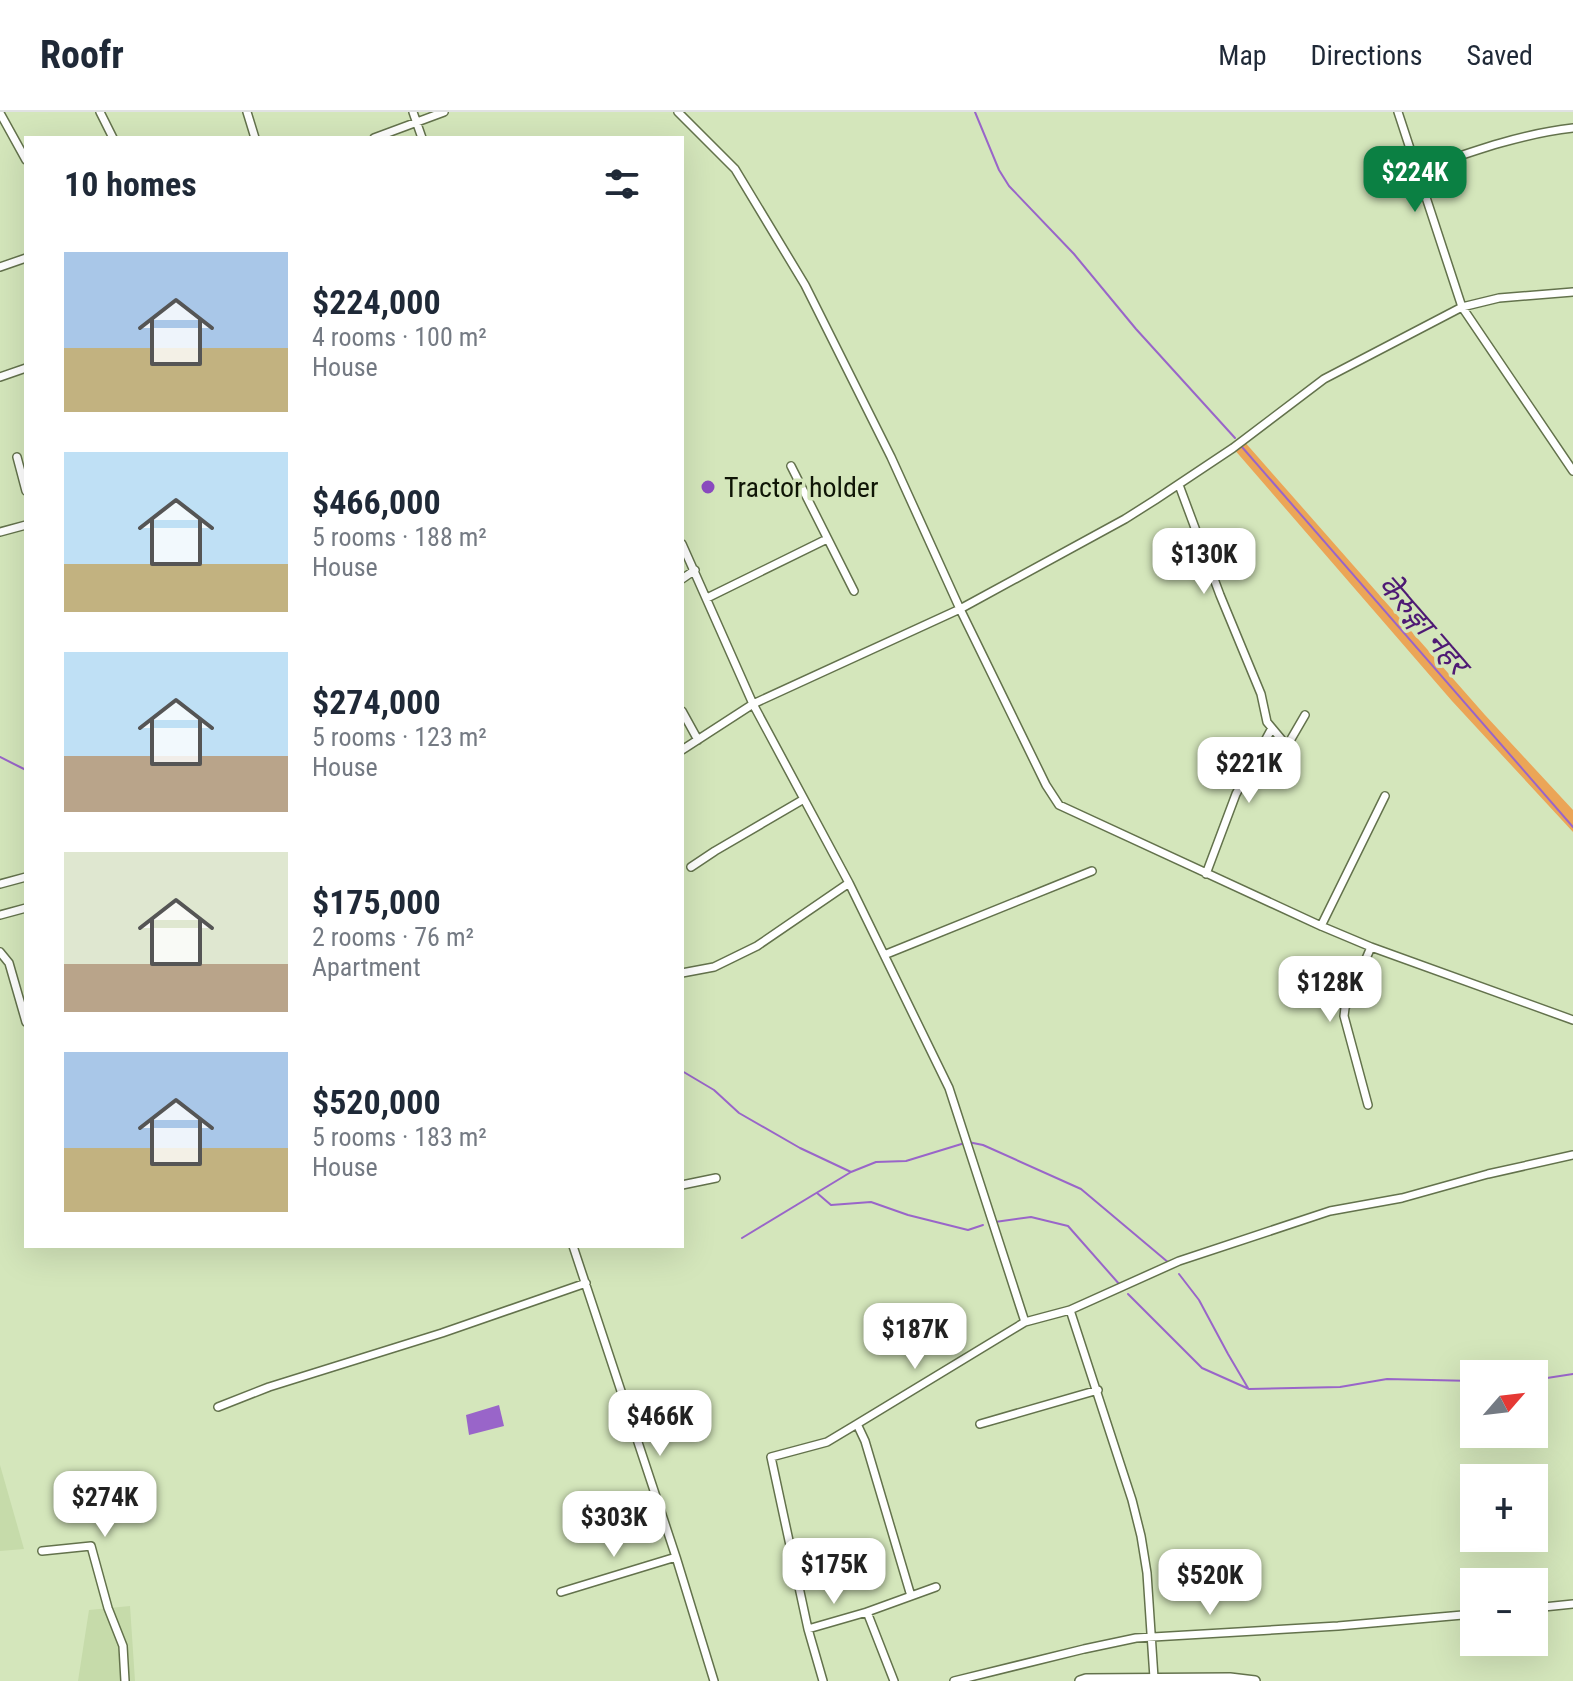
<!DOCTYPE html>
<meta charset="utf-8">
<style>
:root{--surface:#fff;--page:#f2f2f3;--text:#1f2937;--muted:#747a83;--line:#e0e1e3;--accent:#0b8043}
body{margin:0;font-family:"Roboto Condensed","Noto Sans Devanagari",sans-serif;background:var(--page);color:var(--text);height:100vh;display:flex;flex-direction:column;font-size:30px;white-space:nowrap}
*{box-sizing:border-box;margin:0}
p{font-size:26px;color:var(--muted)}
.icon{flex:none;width:44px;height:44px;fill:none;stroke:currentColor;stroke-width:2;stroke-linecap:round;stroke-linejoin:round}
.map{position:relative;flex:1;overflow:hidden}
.side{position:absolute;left:24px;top:24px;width:660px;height:1112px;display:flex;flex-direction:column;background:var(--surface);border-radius:0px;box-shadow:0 8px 32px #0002}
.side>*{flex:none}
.needle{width:52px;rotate:62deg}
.buttons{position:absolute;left:1460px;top:1248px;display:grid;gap:16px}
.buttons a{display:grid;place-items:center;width:88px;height:88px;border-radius:0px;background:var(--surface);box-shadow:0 8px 32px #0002;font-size:40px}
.price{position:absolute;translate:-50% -68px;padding:0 18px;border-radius:16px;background:#fff;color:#222;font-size:26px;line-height:52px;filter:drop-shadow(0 2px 4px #0008)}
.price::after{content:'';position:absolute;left:50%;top:48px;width:24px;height:18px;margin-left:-12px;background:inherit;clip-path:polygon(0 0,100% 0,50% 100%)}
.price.active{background:var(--accent);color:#fff}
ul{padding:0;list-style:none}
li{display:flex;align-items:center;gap:24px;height:200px;padding:0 40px}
li span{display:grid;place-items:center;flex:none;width:224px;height:160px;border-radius:0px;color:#555}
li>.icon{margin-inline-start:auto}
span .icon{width:96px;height:96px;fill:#fffc;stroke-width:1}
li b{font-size:34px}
h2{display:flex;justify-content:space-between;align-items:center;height:96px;padding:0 40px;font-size:34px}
header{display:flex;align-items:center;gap:48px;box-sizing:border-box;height:112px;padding:0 40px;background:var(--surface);border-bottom:2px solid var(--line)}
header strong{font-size:38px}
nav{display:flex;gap:44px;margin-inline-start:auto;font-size:28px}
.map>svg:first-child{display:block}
.built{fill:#c6dbaa}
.green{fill:#eba557}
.water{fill:#9965c9}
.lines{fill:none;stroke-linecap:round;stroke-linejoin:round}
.stream{stroke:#9965c9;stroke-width:2}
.minor-casing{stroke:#63724c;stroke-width:10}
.secondary-casing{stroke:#63724c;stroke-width:12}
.minor{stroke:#fff;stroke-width:7}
.secondary{stroke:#fff;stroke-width:9}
.poi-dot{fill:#8b4bc0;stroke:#d4e6bb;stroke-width:3}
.labels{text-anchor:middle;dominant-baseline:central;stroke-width:7;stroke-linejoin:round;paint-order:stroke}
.poi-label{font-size:28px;fill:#0f1506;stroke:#d4e6bb;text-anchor:start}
.water-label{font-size:30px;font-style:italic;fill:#4e1a74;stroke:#d4e6bb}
</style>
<header>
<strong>Roofr</strong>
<nav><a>Map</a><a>Directions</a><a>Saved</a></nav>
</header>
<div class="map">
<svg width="1573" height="1569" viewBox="0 0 1573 1569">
<rect width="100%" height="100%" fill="#d4e6bb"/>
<!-- built -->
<path class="built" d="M0 1353 24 1437 0 1439Z
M130 1494 135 1569H78L89 1498Z"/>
<!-- green -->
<path class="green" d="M1243 328 1485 603 1573 698V720L1452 589 1233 336Z"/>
<!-- water -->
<path class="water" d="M499 1293 504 1314 469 1323 466 1303Z"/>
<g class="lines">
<!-- stream -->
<path class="stream" d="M975 0 999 58 1009 74 1074 142 1136 217 1235 326
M1242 335 1573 715
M0 645 26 658
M682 959 714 978 739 1001 800 1036 851 1060
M817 1081 831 1093 871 1090 908 1103 968 1118 983 1113
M995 1110 1031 1105 1068 1114 1120 1173
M742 1126 851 1060 876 1050 906 1049 968 1030 983 1033 1081 1077 1169 1151
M1179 1162 1199 1188 1228 1242 1248 1276
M1128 1182 1202 1256 1249 1277 1340 1275 1387 1267 1474 1269
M1534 1268 1573 1262"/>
<defs>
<path id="minor" d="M100 0 113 26
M247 0 255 26
M413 0 422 26
M678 0 735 57 805 173 891 345 960 497 1046 673 1059 693 1321 814 1371 835 1573 908
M1398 0 1462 195 1573 359
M0 1 26 48
M374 26 444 0
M1416 59C1468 41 1519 22 1573 16
M0 155 26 146
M0 265 26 256
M17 345 26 379
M791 354 854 479
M1179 373 1220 483 1261 582 1267 610 1287 634 1305 603
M0 420 26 413
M682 432 753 592 849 771 949 976 1025 1210 1070 1198 1132 1388 1141 1424 1147 1461 1154 1566
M682 467 695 458
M707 486 827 427
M682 599 698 628
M682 638 753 592 960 497 1125 407 1155 388 1233 336 1324 267 1462 195 1499 186 1573 180
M691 755 715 739 804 687
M1206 762 1236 682 1272 616
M0 772 26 765
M0 803 26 796
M1321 814 1385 684
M0 840 9 851 26 910
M884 843 1092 759
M682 861 714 855 757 834 849 771
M1368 993 1344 904 1345 896 1371 835
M682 1073 716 1066
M573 1134 676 1445 714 1569
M1070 1198 1179 1149 1330 1099 1402 1086 1488 1062 1573 1043
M218 1295 269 1275 442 1221 586 1171
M980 1312 1098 1278
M42 1439 91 1434 108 1496 123 1534 125 1569
M561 1480 676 1445
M911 1484 865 1329 857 1312 1025 1210
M1534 1496 1573 1492
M808 1517 867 1500
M823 1569 808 1517 771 1345 827 1330 857 1312
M894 1569 867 1500 936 1475
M954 1569 1084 1537 1136 1526 1338 1514 1474 1502"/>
<path id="secondary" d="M1080 1569 1086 1567 1230 1566 1255 1569"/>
</defs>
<!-- minor casing -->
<use href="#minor" class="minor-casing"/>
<!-- secondary casing -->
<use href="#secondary" class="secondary-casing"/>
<!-- minor -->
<use href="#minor" class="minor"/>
<!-- secondary -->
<use href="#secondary" class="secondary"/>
</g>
<!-- markers -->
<circle class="poi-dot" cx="708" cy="375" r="8"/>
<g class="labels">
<!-- poi labels -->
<g class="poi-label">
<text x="724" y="375">Tractor holder</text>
</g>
<!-- water labels -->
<g class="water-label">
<text transform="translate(1423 512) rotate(49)">केेरुङ्गा नहर</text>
</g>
</g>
</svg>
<div class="buttons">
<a><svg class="needle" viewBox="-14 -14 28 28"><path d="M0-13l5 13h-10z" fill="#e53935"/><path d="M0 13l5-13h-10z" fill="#747a83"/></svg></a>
<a>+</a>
<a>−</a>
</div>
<b class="price active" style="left:1415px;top:102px">$224K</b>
<b class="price" style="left:1204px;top:484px">$130K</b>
<b class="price" style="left:1249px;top:693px">$221K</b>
<b class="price" style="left:1330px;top:912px">$128K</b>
<b class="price" style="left:915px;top:1259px">$187K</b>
<b class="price" style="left:660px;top:1346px">$466K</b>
<b class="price" style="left:105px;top:1427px">$274K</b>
<b class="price" style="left:614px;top:1447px">$303K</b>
<b class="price" style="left:834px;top:1494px">$175K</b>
<b class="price" style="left:1210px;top:1505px">$520K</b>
<section class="side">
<h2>10 homes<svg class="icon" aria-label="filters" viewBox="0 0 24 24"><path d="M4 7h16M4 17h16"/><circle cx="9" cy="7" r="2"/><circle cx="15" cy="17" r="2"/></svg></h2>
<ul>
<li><span style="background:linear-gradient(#a9c7e8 60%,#c2b280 0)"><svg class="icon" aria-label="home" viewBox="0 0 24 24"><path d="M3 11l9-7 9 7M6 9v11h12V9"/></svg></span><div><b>$224,000</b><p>4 rooms · 100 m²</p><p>House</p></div></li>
<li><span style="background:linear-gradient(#bfe0f5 70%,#c2b280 0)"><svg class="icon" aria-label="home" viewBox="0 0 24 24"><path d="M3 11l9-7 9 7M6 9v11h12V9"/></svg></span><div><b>$466,000</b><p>5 rooms · 188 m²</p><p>House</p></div></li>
<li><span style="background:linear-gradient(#bfe0f5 65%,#b9a48a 0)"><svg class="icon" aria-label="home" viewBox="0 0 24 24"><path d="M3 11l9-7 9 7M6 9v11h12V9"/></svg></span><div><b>$274,000</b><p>5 rooms · 123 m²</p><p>House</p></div></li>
<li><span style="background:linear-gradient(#dfe7d0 70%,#b9a48a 0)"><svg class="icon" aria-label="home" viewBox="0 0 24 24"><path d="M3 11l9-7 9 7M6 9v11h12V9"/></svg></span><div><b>$175,000</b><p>2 rooms · 76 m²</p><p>Apartment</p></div></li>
<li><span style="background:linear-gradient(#a9c7e8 60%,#c2b280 0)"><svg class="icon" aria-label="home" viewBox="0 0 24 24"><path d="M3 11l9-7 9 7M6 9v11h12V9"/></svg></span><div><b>$520,000</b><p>5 rooms · 183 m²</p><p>House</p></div></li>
</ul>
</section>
</div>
